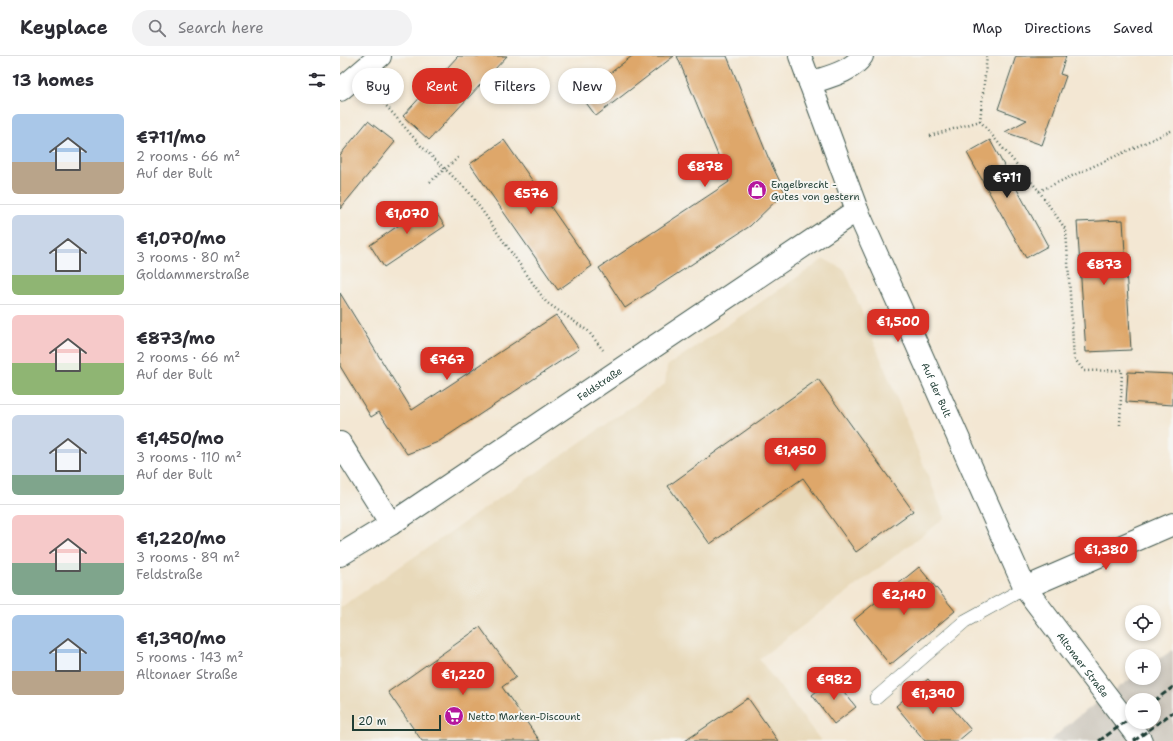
<!DOCTYPE html>
<meta charset="utf-8">
<style>
:root{--surface:#fff;--page:#f2f2f3;--text:#2b2b33;--muted:#7c7c81;--line:#e1e1e2;--accent:#d93025}
body{margin:0;font-family:"Shantell Sans",sans-serif;background:var(--page);color:var(--text);height:100vh;display:flex;flex-direction:column;font-size:15px;white-space:nowrap}
*{box-sizing:border-box;margin:0}
p{font-size:13px;color:var(--muted)}
.icon{flex:none;width:22px;height:22px;fill:none;stroke:currentColor;stroke-width:2;stroke-linecap:round;stroke-linejoin:round}
.map{position:relative;flex:1;overflow:hidden}
.drawer{display:flex;flex-direction:column;background:var(--surface);width:340px}
.drawer>*{flex:none}
.hud{position:absolute;left:12px;top:12px;width:380px;height:36px;display:flex;gap:8px}
.fabs{position:absolute;left:785px;top:549px;display:grid;gap:8px}
.fabs a{display:grid;place-items:center;width:36px;height:36px;border-radius:50%;background:var(--surface);box-shadow:0 2px 6px #0003;font-size:20px}
.scale{position:absolute;left:12px;bottom:10px;width:89px;box-sizing:border-box;padding-left:4px;border:2px solid #1f3d34;border-top:0;font-size:11px;line-height:14px;white-space:nowrap;color:#1f3d34;-webkit-text-stroke:3px #f6f6f2;paint-order:stroke}
.price{position:absolute;translate:-50% -34px;padding:0 9px;border-radius:8px;background:var(--accent);color:#fff;font-size:13px;line-height:26px;filter:drop-shadow(0 1px 2px #0008)}
.price::after{content:'';position:absolute;left:50%;top:24px;width:12px;height:9px;margin-left:-6px;background:inherit;clip-path:polygon(0 0,100% 0,50% 100%)}
.price.active{background:#222;color:#fff}
ul{padding:0;list-style:none}
li{display:flex;align-items:center;gap:12px;height:100px;padding:0 12px}
li+li{border-top:1px solid var(--line)}
li span{display:grid;place-items:center;flex:none;width:112px;height:80px;border-radius:6px;color:#555}
li>.icon{margin-inline-start:auto}
span .icon{width:48px;height:48px;fill:#fffc;stroke-width:1}
li b{font-size:17px}
h2{display:flex;justify-content:space-between;align-items:center;height:48px;padding:0 12px;font-size:17px}
.tag{padding:0 14px;border-radius:18px;background:var(--surface);box-shadow:0 2px 6px #0003;font-size:14px;line-height:36px}
.tag.active{background:var(--accent);color:#fff}
header{display:flex;align-items:center;gap:24px;box-sizing:border-box;height:56px;padding:0 20px;background:var(--surface);border-bottom:1px solid var(--line)}
header strong{font-size:19px}
nav{display:flex;gap:22px;margin-inline-start:auto;font-size:14px}
.search{width:280px;height:36px;background:var(--page);display:flex;align-items:center;gap:10px;box-sizing:border-box;padding:0 14px;border-radius:22px;color:var(--muted);font-size:15px}
main{display:flex;flex:1;min-height:0}
.map>svg:first-child{display:block}
.built{fill:#e8d9ba}
.industrial{fill:#c9c3b8;fill-rule:evenodd}
.building{fill:#dea76b}
.lines{fill:none;stroke-linecap:round;stroke-linejoin:round}
.service-casing{stroke:#3f564c;stroke-width:14}
.minor-casing{stroke:#3f564c;stroke-width:24}
.tertiary-casing{stroke:#3f564c;stroke-width:24}
.path{stroke:#3f564c;stroke-width:2.5;stroke-dasharray:1 3;stroke-linecap:butt}
.service{stroke:#fff;stroke-width:13}
.minor{stroke:#fff;stroke-width:22}
.tertiary{stroke:#fff;stroke-width:22}
.rail{stroke:#1f3d34;stroke-width:3;stroke-dasharray:6 3;stroke-linecap:butt}
.labels{text-anchor:middle;dominant-baseline:central;stroke-width:4;stroke-linejoin:round;paint-order:stroke}
.poi-label{font-size:10px;fill:#1f3d34;stroke:#f6f6f2;text-anchor:start}
.street-label{font-size:10px;fill:#1f3d34;stroke:#f6f6f2}
</style>
<header>
<strong>Keyplace</strong>
<div class="search"><svg class="icon" aria-label="search" viewBox="0 0 24 24"><circle cx="10" cy="10" r="6"/><path d="M15 15l6 6"/></svg>Search here</div>
<nav><a>Map</a><a>Directions</a><a>Saved</a></nav>
</header>
<main>
<section class="drawer">
<h2>13 homes<svg class="icon" aria-label="filters" viewBox="0 0 24 24"><path d="M4 7h16M4 17h16"/><circle cx="9" cy="7" r="2"/><circle cx="15" cy="17" r="2"/></svg></h2>
<ul>
<li><span style="background:linear-gradient(#a9c7e8 60%,#b9a48a 0)"><svg class="icon" aria-label="home" viewBox="0 0 24 24"><path d="M3 11l9-7 9 7M6 9v11h12V9"/></svg></span><div><b>€711/mo</b><p>2 rooms · 66 m²</p><p>Auf der Bult</p></div></li>
<li><span style="background:linear-gradient(#c9d6e8 75%,#8fb573 0)"><svg class="icon" aria-label="home" viewBox="0 0 24 24"><path d="M3 11l9-7 9 7M6 9v11h12V9"/></svg></span><div><b>€1,070/mo</b><p>3 rooms · 80 m²</p><p>Goldammerstraße</p></div></li>
<li><span style="background:linear-gradient(#f6c9c9 60%,#8fb573 0)"><svg class="icon" aria-label="home" viewBox="0 0 24 24"><path d="M3 11l9-7 9 7M6 9v11h12V9"/></svg></span><div><b>€873/mo</b><p>2 rooms · 66 m²</p><p>Auf der Bult</p></div></li>
<li><span style="background:linear-gradient(#c9d6e8 75%,#7fa58c 0)"><svg class="icon" aria-label="home" viewBox="0 0 24 24"><path d="M3 11l9-7 9 7M6 9v11h12V9"/></svg></span><div><b>€1,450/mo</b><p>3 rooms · 110 m²</p><p>Auf der Bult</p></div></li>
<li><span style="background:linear-gradient(#f6c9c9 60%,#7fa58c 0)"><svg class="icon" aria-label="home" viewBox="0 0 24 24"><path d="M3 11l9-7 9 7M6 9v11h12V9"/></svg></span><div><b>€1,220/mo</b><p>3 rooms · 89 m²</p><p>Feldstraße</p></div></li>
<li><span style="background:linear-gradient(#a9c7e8 70%,#b9a48a 0)"><svg class="icon" aria-label="home" viewBox="0 0 24 24"><path d="M3 11l9-7 9 7M6 9v11h12V9"/></svg></span><div><b>€1,390/mo</b><p>5 rooms · 143 m²</p><p>Altonaer Straße</p></div></li>
</ul>
</section>
<div class="map">
<svg width="833" height="685" viewBox="0 0 833 685">
<rect width="100%" height="100%" fill="#f6f6f2"/>
<filter id="ink" filterUnits="userSpaceOnUse"><feTurbulence type="fractalNoise" baseFrequency=".025" numOctaves="2"/><feDisplacementMap in="SourceGraphic" scale="8" xChannelSelector="R" yChannelSelector="G"/><feConvolveMatrix kernelMatrix="1 2 1 2 8 2 1 2 1" color-interpolation-filters="sRGB"/></filter>
<filter id="wash" filterUnits="userSpaceOnUse"><feTurbulence type="fractalNoise" baseFrequency=".012" numOctaves="4" result="noise"/><feDisplacementMap in="SourceGraphic" scale="16" xChannelSelector="R" yChannelSelector="G"/><feGaussianBlur stdDeviation="0.9" result="paint"/><feColorMatrix in="noise" values="0 0 0 0 0 0 0 0 0 0 0 0 0 0 0 0 0 1.4 0 .05"/><feComposite in="paint" operator="in"/></filter>
<g filter="url(#wash)">
<rect width="100%" height="100%" fill="#f3e7d3"/>
<!-- built -->
<path class="built" d="M484 203 505 214 605 462 419 603 481 685H0V552L325 328 327 310Z"/>
<!-- industrial -->
<path class="industrial" d="M833 594V685H710L736 662 792 622H814V606ZM792 644H814V666H792Z"/>
<g id="blocks">
<!-- building -->
<path class="building" d="M118 0H167L89 84 63 60Z
M292 0H334L256 60 241 40Z
M337 0H387L428 101 445 136 410 170 285 252 259 212 389 126Z
M676 0H726L720 18 726 20 702 89 665 76 687 64 658 53Z
M28 65 55 86 0 153V99Z
M164 84 252 210 218 234 130 108Z
M650 84 708 190 686 202 627 97Z
M90 148 105 170 44 211 30 189Z
M783 164 791 294 746 296 737 166Z
M0 237 72 354 216 259 239 293 98 386 67 398 39 356 31 361 0 310Z
M788 316 833 318V349L786 346Z
M478 323 573 455 516 496 463 422 370 488 328 430Z
M579 511 615 555 550 609 514 564Z
M140 571 176 621 162 631 200 685H82L48 636Z
M493 622 516 651 494 668 472 639Z
M588 623 631 674 618 685H585L556 650Z
M408 642 438 685H345Z"/>
</g>
</g>
<g filter="url(#ink)">
<use href="#blocks" fill-opacity="0" stroke="#3f564c" stroke-width="1"/>
<g class="lines">
<defs>
<path id="service" d="M536 642 625 565 685 532"/>
<g id="minor">
<path d="M0 34 40 0"/>
<path d="M0 387 51 468"/>
<path id="s1" d="M0 499 51 468 517 154"/>
</g>
<g id="tertiary">
<path id="s2" d="M460 0 517 154 685 532 801 685"/>
<path d="M470 27C487 21 512 16 522 0"/>
<path d="M685 532 833 468"/>
</g>
</defs>
<!-- service casing -->
<use href="#service" class="service-casing"/>
<!-- minor casing -->
<use href="#minor" class="minor-casing"/>
<!-- tertiary casing -->
<use href="#tertiary" class="tertiary-casing"/>
<!-- path -->
<path class="path" d="M36 38 81 90 129 136 206 246 248 275 263 294
M640 65 647 0
M590 80 640 65 699 135 726 174 734 302 744 315 782 314 780 369
M90 126 120 100
M699 135 833 74"/>
<!-- service -->
<use href="#service" class="service"/>
<!-- minor -->
<use href="#minor" class="minor"/>
<!-- tertiary -->
<use href="#tertiary" class="tertiary"/>
<!-- rail -->
<path class="rail" d="M814 645 833 631
M759 685 792 661
M794 685 833 656"/>
</g>
</g>
<!-- icons -->
<defs>
<symbol id="shop-disc" viewBox="-11 -11 22 22"><circle r="9.5" fill="#b5179e" stroke="#f6f6f2"/><path d="M-5-2.5h2.3a2.7 3.5 0 0 1 5.4 0H5L5.5 6h-11ZM-1.5-2.5h3a1.5 2.3 0 0 0-3 0Z" fill="#fff"/></symbol>
<symbol id="supermarket-disc" viewBox="-11 -11 22 22"><circle r="9.5" fill="#b5179e" stroke="#f6f6f2"/><path d="M-6-5.5h2.5l.6 2H6L4.5 2H-2.5L-4.4-4H-6ZM-1.5 3.2a1.3 1.3 0 1 0 .1 0ZM3 3.2a1.3 1.3 0 1 0 .1 0Z" fill="#fff"/></symbol>
</defs>
<g fill-rule="evenodd">
<use href="#shop-disc" x="406" y="123" width="22" height="22"/>
<use href="#supermarket-disc" x="103" y="649" width="22" height="22"/>
</g>
<g class="labels">
<!-- poi labels -->
<g class="poi-label">
<text x="431" y="128">Engelbrecht -<tspan x="431" dy="12">Gutes von gestern</tspan></text>
<text x="128" y="660">Netto Marken-Discount</text>
</g>
<!-- street labels -->
<g class="street-label">
<text stroke="none"><textPath href="#s1" startOffset="311">Feldstraße</textPath></text>
<text stroke="none"><textPath href="#s2" startOffset="361">Auf der Bult</textPath></text>
<text stroke="none"><textPath href="#s2" startOffset="674">Altonaer Straße</textPath></text>
</g>
</g>
</svg>
<div class="fabs">
<a><svg class="icon" aria-label="locate" viewBox="0 0 24 24"><circle cx="12" cy="12" r="6"/><path d="M12 2v4M12 18v4M2 12h4M18 12h4"/></svg></a>
<a>+</a>
<a>−</a>
</div>
<div class="scale">20 m</div>
<b class="price" style="left:365px;top:132px">€878</b>
<b class="price active" style="left:667px;top:143px">€711</b>
<b class="price" style="left:191px;top:159px">€576</b>
<b class="price" style="left:67px;top:179px">€1,070</b>
<b class="price" style="left:764px;top:230px">€873</b>
<b class="price" style="left:558px;top:287px">€1,500</b>
<b class="price" style="left:107px;top:325px">€767</b>
<b class="price" style="left:455px;top:416px">€1,450</b>
<b class="price" style="left:766px;top:515px">€1,380</b>
<b class="price" style="left:564px;top:560px">€2,140</b>
<b class="price" style="left:123px;top:640px">€1,220</b>
<b class="price" style="left:494px;top:645px">€982</b>
<b class="price" style="left:593px;top:659px">€1,390</b>
<div class="hud">
<a class="tag">Buy</a>
<a class="tag active">Rent</a>
<a class="tag">Filters</a>
<a class="tag">New</a>
</div>
</div>
</main>
